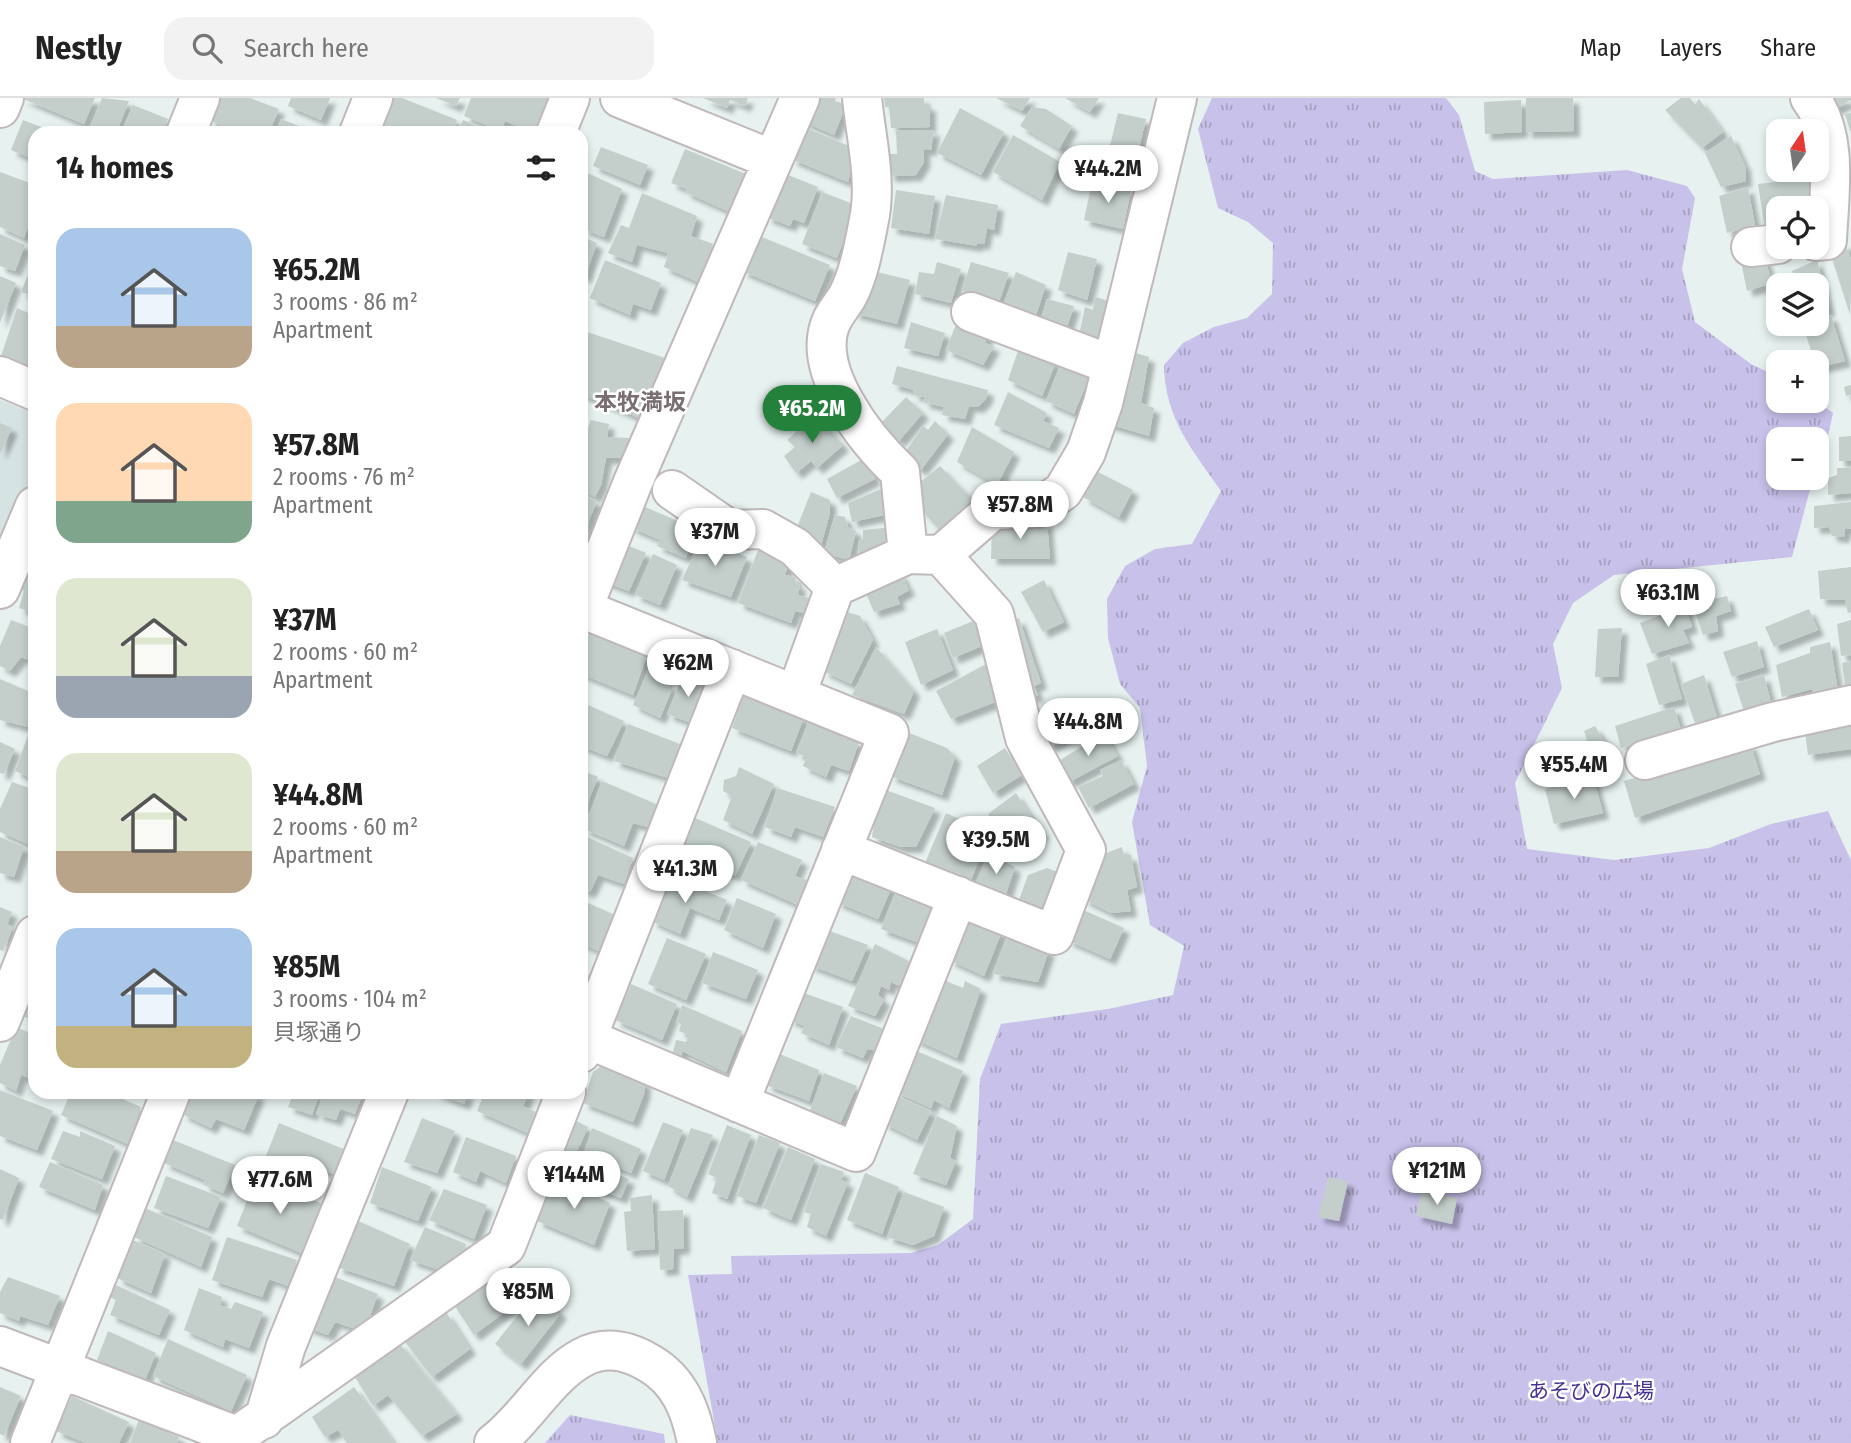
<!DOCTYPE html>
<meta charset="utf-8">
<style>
:root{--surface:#fff;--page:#f2f2f2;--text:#222;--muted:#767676;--line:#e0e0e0;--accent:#24813b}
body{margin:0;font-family:"Fira Sans Condensed","Noto Sans JP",sans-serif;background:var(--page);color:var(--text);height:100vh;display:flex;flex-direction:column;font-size:26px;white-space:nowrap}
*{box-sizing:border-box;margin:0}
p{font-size:23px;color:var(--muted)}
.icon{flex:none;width:38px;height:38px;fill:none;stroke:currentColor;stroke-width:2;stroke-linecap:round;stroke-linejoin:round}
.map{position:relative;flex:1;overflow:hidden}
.sheet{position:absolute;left:28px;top:28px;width:560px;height:973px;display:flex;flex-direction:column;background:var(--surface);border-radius:21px;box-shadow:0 4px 10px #0003}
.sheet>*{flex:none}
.needle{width:46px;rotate:13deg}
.fabs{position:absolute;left:1766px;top:21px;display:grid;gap:14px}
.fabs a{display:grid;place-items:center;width:63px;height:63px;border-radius:14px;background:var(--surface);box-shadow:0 4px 10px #0003;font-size:35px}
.price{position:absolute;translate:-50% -60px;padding:0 16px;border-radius:24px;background:#fff;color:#222;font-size:23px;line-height:46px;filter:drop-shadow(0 2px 4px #0008)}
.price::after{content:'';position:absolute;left:50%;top:42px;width:21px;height:16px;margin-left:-10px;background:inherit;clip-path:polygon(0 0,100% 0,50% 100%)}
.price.active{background:var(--accent);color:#fff}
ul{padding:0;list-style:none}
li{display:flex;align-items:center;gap:21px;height:175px;padding:0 28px}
li span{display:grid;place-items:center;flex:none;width:196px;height:140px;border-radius:21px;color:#555}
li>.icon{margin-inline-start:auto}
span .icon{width:84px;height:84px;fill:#fffc;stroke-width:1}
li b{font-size:30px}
h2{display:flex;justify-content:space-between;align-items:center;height:84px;padding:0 28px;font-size:30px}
header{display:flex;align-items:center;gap:42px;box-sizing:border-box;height:98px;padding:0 35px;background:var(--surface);border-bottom:2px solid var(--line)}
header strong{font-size:33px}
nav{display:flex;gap:38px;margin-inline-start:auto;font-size:24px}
.search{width:490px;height:63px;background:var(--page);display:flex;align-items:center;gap:18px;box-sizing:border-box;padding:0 24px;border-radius:21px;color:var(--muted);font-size:26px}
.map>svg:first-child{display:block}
.education{fill:#d6e3e3}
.park{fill:url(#park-tufts)}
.building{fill:#c4cfcc;filter:url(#shadow)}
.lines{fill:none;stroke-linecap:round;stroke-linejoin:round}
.minor-casing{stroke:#c0b8ba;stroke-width:42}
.minor{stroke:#fff;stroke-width:38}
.labels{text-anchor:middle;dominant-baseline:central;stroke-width:5;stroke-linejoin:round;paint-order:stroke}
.park-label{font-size:21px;fill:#473292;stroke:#fff}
.neighbourhood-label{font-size:23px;font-weight:bold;fill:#796e72;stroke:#fff}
</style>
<header>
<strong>Nestly</strong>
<div class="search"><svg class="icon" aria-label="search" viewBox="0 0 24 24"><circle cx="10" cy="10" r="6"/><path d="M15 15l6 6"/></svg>Search here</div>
<nav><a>Map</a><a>Layers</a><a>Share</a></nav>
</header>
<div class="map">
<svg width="1851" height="1345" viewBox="0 0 1851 1345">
<defs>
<pattern id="park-tufts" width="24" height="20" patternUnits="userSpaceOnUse" patternTransform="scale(1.75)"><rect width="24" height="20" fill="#c8c1ea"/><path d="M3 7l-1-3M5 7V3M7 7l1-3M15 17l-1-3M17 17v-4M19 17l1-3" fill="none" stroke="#a6a0c1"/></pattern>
<filter id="shadow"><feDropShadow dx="6" dy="6" stdDeviation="2" flood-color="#0004"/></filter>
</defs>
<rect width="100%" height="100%" fill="#e6f1f0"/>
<!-- education -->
<path class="education" d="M0 302 35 316V371L0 453Z"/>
<!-- park -->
<path class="park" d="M1212 0H1446L1459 17 1475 73 1493 81 1627 72 1687 88 1695 100 1682 171 1695 224 1751 266 1778 279V303H1817L1833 315 1829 334 1817 364 1816 341H1778V380H1813L1792 459 1614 477 1573 505 1553 546 1562 590 1515 685 1527 751 1614 762 1709 750 1771 726 1828 713 1851 762V1345H718L688 1177 732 1176 731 1158 911 1155 938 1147 973 1121 980 981 1001 926 1108 911 1173 897 1184 848 1150 827 1132 724 1147 668 1140 610 1120 586 1108 540 1107 501 1125 468 1155 451 1192 446 1221 393C1192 351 1165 321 1164 267L1183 245 1214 229 1247 220 1272 196 1273 145 1248 124 1218 110 1198 31Z
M570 1317 664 1336 665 1345H545Z"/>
<!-- building -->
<path class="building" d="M21 0H95L84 26Z
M102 0 129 3 116 35H88Z
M218 0H250L279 11 269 35 218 34 221 27 209 22Z
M291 0H330L321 22 288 8Z
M392 0H402L457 22 452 35 378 33Z
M436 0H460L456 8Z
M471 0H553L539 35H523L519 33 520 29 505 23 501 33 464 18Z
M703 0H748L745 8 730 2 727 10Z
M811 0H836L835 3 846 7 834 37 802 23Z
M884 0H924V7H930V29L891 30 889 9H885Z
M996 0H1030L1022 13Z
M1065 0H1099L1090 14Z
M1526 0H1573L1574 33 1526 34Z
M1681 0H1690L1695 7 1699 1 1723 34 1702 50 1665 12Z
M1821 0H1851V2L1830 14Z
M1521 2 1522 34 1485 36 1484 4Z
M133 7 168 21 162 35H121Z
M1032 9 1046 11 1072 28 1059 51 1020 28Z
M960 10 1004 34 981 77 937 55Z
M1118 15 1146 21 1133 75 1105 68Z
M1851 15V33H1850L1845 16Z
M281 21 317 35H276Z
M23 22 56 35H35V62L11 52Z
M463 22 494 35 458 34Z
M804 29 856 51 848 84 791 61Z
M934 32 931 52 924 51V64L916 77 889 78 888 56H897L896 33Z
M1013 37 1060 64 1042 102 993 74Z
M1731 38 1745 68 1746 83 1721 89 1705 55Z
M601 49 648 67 640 87 593 68Z
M685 51 746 76 730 114 685 94 687 91 671 85Z
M581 72 622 91 604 139 583 131 586 122 581 119Z
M0 74 35 87V109L24 140 0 129Z
M783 75 818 89 804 125 793 121 790 128 766 119Z
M1821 79 1818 110H1778V131L1765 132 1758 86Z
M1092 84 1131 92 1123 131 1084 122Z
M1748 89 1755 128 1727 135 1719 98Z
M896 92 935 98 929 136 891 130Z
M822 94 853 106 848 119 852 120 837 160 802 146Z
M642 95 697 118 691 138 713 146 698 184 664 169 668 155 637 147 632 164 608 155 621 127 629 130Z
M946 97 998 107 994 132 987 130 984 146 977 145V148L935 141Z
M0 136 25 147 15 173 0 168Z
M757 137 830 167 815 203 742 173Z
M581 138 597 145 585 179 581 178Z
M1845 145 1851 162 1850 217 1829 151Z
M1068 154 1097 161 1087 202 1058 192Z
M1763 154 1772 185 1747 193 1740 159Z
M35 159V199L21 194Z
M605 162 661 185 651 212 633 206 630 217 590 200Z
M1817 162 1829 212 1816 216V187H1797L1792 173Z
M937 164 961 171 951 205 915 196 919 174 934 176Z
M971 164 1009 175 1000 201 990 203 962 193Z
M873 173 910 182 897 226 853 215Z
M1016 174 1046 187 1035 220 1002 209Z
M0 178 16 185 0 225Z
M1095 199 1113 204 1105 246 1078 242 1085 209 1093 212Z
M1047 201 1074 208 1064 238 1039 230Z
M17 210 35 218 34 272 0 261Z
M1831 217 1845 263 1816 270 1803 226H1816V221Z
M911 224 945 235 938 258 904 250Z
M957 224 988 236 985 245 994 248 983 267 946 252Z
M581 232 668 261 644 322 581 296Z
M1020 247 1056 264 1042 298 1008 282Z
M1123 251 1149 259 1141 305 1154 310 1149 338 1105 325Z
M1061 265 1089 279 1074 316 1046 303Z
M897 268 988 292 986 301 978 309 969 308 965 321 942 317 944 309 923 304 925 299 913 297 914 292 892 286Z
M1851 287V297L1846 298 1844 289Z
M1008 294 1047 315 1043 323 1059 330 1049 350 994 327Z
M906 299 923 315 899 343 879 327Z
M815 317 843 347 817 370 811 363 796 375 784 358 795 349 787 342Z
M591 322 609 326 607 339 629 340 625 360H606L601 387 595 399 581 392V348Z
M935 323 948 336 921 372 902 359 923 328 928 332Z
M0 325 12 330 0 356Z
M972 329 1014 354 997 387 957 364Z
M1851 338V363H1839V339Z
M865 360 875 381 837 400 827 381Z
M940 368 974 403 942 435 914 403 913 390Z
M1837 370H1851V395L1828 397V380L1837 377Z
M1098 374 1133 392 1119 419 1083 399Z
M881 391 884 417 852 424 848 405Z
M811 394 830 402V415L821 447 794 437Z
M581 397 597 403 581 441Z
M1851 404V431L1845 430 1844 439 1832 438 1829 429 1814 430V408Z
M638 406 696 431 686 460 657 448 660 442 630 429Z
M835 417 845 419 848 429 856 433 849 462 824 455Z
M1047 424 1050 461H991L992 426Z
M894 429 893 455 859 458 858 444 863 441V432Z
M701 441 747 459 731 499 682 482Z
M629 448 646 455 629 493 603 483 614 451Z
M758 452 790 462 785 477 796 479 795 485 800 487 798 497 810 500 803 515 795 513 791 525 738 505Z
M653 456 677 467 660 507 635 497Z
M30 461 35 463V515L19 510 24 493 18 490Z
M1851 469V514L1848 515 1845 502 1820 501 1818 473Z
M900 474 909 492 897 499 900 506 874 514 864 491Z
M1044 482 1064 524 1043 534 1021 494Z
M1727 498 1731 513 1716 518 1718 533 1703 537 1692 506Z
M1684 503 1692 529 1683 532 1689 545 1652 556 1640 525 1669 514 1667 507Z
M1809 511 1818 532 1774 549 1765 529Z
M847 514 860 518 873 542 851 586 823 573Z
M1019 520 1041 585 1034 588 1038 597 1020 604 1000 526Z
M978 521 989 545 953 560 944 535Z
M11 522 35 531V564L21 559 10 573 0 568V548Z
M1851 522V557L1841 558 1837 526Z
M1622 530 1618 579H1595L1598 531Z
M937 531 953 572 921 587 905 544Z
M591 532 647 557 633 597 581 576V554Z
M1757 543 1764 569 1732 579 1723 554Z
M1830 544 1838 593 1815 599 1812 591 1782 599 1776 567 1810 555V549Z
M876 549 914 593 904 616 852 597Z
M1669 557 1682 601 1659 607 1646 566Z
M1851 563V593L1846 594 1842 565Z
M652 564 670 572 664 585 673 589 660 620 633 607Z
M986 566 1003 601 951 621 936 593Z
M684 575 709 584 694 626 667 616Z
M1704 577 1717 619 1695 625 1681 586Z
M1764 577 1771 605 1744 613 1735 586Z
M0 581 35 596 28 629 0 622Z
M744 595 804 619 791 653 732 630Z
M1085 602 1096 624 1049 649 1036 628Z
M581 604 624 623 607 658 581 648Z
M1674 609 1681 632 1621 650 1615 628Z
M1851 621V651L1808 657 1804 626Z
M808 625 859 644 849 673 831 667 826 679 803 668 807 659 796 655Z
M628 626 680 646 668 680 614 663Z
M1595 628 1612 657 1571 678 1549 683 1548 677 1557 670 1558 665 1587 642 1584 633Z
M30 632 35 635V682L15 673Z
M909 635 947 650 955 659 942 697 890 678Z
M1104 635 1118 658 1069 684 1057 664Z
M0 644 15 651 4 676 0 675Z
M1750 645 1760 676 1635 720 1624 683Z
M1005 650 1022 677 993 695 977 668Z
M1121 662 1134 686 1089 710 1078 689 1103 678 1100 672Z
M739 669 774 686 752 736 723 722 732 698 723 693 724 682 736 678Z
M581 672 598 679 581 721Z
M1593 679 1603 715 1554 726 1545 691Z
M602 683 663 709 655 731 633 725 624 748 584 731Z
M12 684 35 692V749L0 734V711Z
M777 690 835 709 823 739 795 729 791 739 765 729Z
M883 691 935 710 916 749H901L872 739 874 726 869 721Z
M1016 695 1043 736 1015 754 988 716Z
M946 715 979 730 975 745 985 747 971 782 925 765Z
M695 720 751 744 735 778 680 757Z
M583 737 633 760 624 786 598 777 590 794 581 791Z
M0 739 24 749 14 779 0 775Z
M758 744 802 762 795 778 807 782 798 807 741 782Z
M1122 749 1124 757H1131L1137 789 1127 792 1131 813 1111 815 1083 801 1103 765 1104 756Z
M989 756 1015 769 1005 799 975 786Z
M851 770 893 786 878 821 836 804Z
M1047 770 1061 775 1046 814 1019 802 1028 777Z
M671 779 727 802 719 822 690 810 680 836 651 823Z
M896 793 936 809 922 846 881 831Z
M737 800 776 816 763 850 724 832Z
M581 802 613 816 598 853 581 845Z
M0 809 12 814 7 826 13 829 3 853 0 852Z
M1081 811 1124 830 1110 861 1067 842Z
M965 819 1002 833 984 878 949 862Z
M827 832 868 847 852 883 809 867Z
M1008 838 1049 852 1038 884 993 876Z
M667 840 706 856 686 902 648 886Z
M875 846 909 863 900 888 891 884 889 892 881 888 878 897 884 902 875 918 848 908Z
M713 854 758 872 746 901 702 885Z
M581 873 589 876 581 894Z
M936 879 963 890 965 883 981 891 957 960 914 941Z
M35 884V924L23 918Z
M631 886 677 906 662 942 615 922Z
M801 894 843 909 829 947 801 935 805 928 788 921Z
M682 907 742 933 726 974 682 953 680 962 672 957 676 942 686 944 689 937 679 933 681 926 676 924Z
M851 918 884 931 878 953 867 951 863 960 836 949Z
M16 929 35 937V982L21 977 16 993 0 985V967Z
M912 951 963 973 949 1010 934 1002 931 1010 895 994Z
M777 955 819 972 809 1003 766 987Z
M604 966 645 984 644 996 633 1024 583 1005 593 974Z
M824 975 857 988 839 1028 809 1015Z
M0 992 53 1013 37 1052 0 1038Z
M71 994H116L115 998 141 1009 128 1046 61 1017Z
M191 994H253L259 996 244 1032 216 1021 211 1030 182 1016Z
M294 994H320L312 1017 288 1009Z
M324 994H361L363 995 355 1016 340 1011 336 1022 316 1016Z
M433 994H468L464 1006Z
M485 994H529L523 1008 538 1015 530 1036 477 1013Z
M894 997 931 1013 917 1042 883 1025Z
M937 1018 957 1028 950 1060 956 1063 946 1087 913 1076Z
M568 1019 588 1029 565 1080 549 1073Z
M422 1020 455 1033 437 1075 404 1064Z
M663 1024 683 1032 664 1082 643 1073Z
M279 1025 346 1052 334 1076 316 1070 313 1076 296 1070 293 1079 262 1068Z
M727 1027 751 1037 727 1101 712 1095 717 1080 708 1076Z
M592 1030 641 1051 631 1075 584 1056Z
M691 1030 713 1037 687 1099 668 1088Z
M63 1033 80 1039V1033L115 1048 102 1081 51 1061Z
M759 1037 780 1045 756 1105 737 1098Z
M466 1039 516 1058 506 1085 480 1073 476 1084 453 1074Z
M173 1042 235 1067 223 1095 204 1087 205 1082 164 1065Z
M788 1049 815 1061 791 1122 763 1110Z
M582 1062 629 1081 621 1100 573 1082Z
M50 1064 103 1087 95 1112 39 1089Z
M821 1066 844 1074 841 1082 848 1084 826 1138 807 1129 811 1116 804 1114Z
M382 1069 432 1089 418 1123 370 1105Z
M0 1071 19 1080 3 1122 0 1121Z
M865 1075 899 1089 882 1136 847 1122Z
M166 1078 221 1099 208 1130 154 1110Z
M556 1079 610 1105 594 1147 537 1123Z
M1328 1079 1348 1083 1339 1123 1318 1119Z
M256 1080 323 1106 304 1156 237 1128Z
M444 1091 487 1107 474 1141 429 1122Z
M1421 1093 1457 1100 1452 1126 1416 1118Z
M904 1094 944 1109 934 1138 913 1147 887 1139Z
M652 1097 655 1151 627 1153 624 1114 631 1113 630 1100Z
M145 1110 212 1139 201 1169 134 1139Z
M683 1112 684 1150 674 1151 673 1171 660 1172 658 1113Z
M356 1122 410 1146 394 1188 337 1169Z
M425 1129 466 1146 459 1165 450 1162 445 1174 410 1162Z
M227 1139 297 1162 288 1188 269 1181 262 1199 212 1182Z
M133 1142 165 1156 151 1195 117 1180Z
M503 1174 522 1201 474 1237 454 1207Z
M330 1177 378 1196 364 1234 335 1224 328 1237 306 1229Z
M8 1179 60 1198 48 1227 20 1218 19 1223 0 1215V1194Z
M116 1187 170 1212 159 1237 110 1217 116 1202 110 1199Z
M199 1190 222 1199 220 1207 231 1211 235 1204 263 1214 249 1250 225 1241 223 1249 184 1232Z
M536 1194 561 1215 521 1266 495 1246Z
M446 1214 470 1251 432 1279 405 1244Z
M108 1233 156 1255 145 1282 97 1262Z
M168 1241 247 1277 231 1313 153 1278Z
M398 1244 457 1316 422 1338 388 1297 373 1308 355 1279Z
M0 1289 21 1298 4 1338 0 1336Z
M354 1289 394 1345H347L338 1332 325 1339 312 1319Z
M72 1298 129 1324 119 1345H86L56 1333Z
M139 1321 179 1339 177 1345H130Z"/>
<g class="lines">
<defs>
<path id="minor" d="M620 0 773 62
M862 0C866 39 877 84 869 122 864 147 859 177 847 199 842 207 836 214 832 222 809 271 866 342 900 374L908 456
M1810 0C1839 37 1829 97 1827 142L1816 143
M0 10 4 0
M186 35 200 0
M359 35 373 0
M556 35 570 0
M1751 149 1778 146
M971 214 1112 267
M0 278 35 293
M672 392 730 432 763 431 795 449 835 489
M0 491 35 408
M583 511 889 635 739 1005
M581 515 633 384 800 0
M796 597 835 489 908 456 941 457 993 412 1038 410 1063 393 1086 354 1103 305 1177 0
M1645 662 1773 624 1851 607
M841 752 1054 837 1086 752 1025 640 994 516 941 457
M0 924 35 837
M581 938 856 1054 958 798
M581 955 732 571
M0 1248 237 1338 506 1148 566 994
M264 1321 286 1248 389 994
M30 1345 171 994
M494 1345C543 1309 573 1220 649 1265 679 1282 691 1312 697 1345"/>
</defs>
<!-- minor casing -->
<use href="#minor" class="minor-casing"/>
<!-- minor -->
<use href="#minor" class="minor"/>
</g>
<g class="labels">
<!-- park labels -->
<g class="park-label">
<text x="1591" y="1293">あそびの広場</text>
</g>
<!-- neighbourhood labels -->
<g class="neighbourhood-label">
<text x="640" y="304">本牧満坂</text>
</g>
</g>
</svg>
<div class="fabs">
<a><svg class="needle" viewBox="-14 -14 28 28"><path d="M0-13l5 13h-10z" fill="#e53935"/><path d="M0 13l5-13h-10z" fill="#767676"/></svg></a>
<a><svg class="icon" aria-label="locate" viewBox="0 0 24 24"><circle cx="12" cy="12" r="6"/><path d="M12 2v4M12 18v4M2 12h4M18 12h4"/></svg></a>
<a><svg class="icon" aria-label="layers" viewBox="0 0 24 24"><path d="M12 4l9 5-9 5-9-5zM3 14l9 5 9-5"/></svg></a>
<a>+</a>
<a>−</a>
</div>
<b class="price" style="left:1108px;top:107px">¥44.2M</b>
<b class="price active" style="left:812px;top:347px">¥65.2M</b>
<b class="price" style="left:1020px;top:443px">¥57.8M</b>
<b class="price" style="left:715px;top:470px">¥37M</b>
<b class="price" style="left:1668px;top:531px">¥63.1M</b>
<b class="price" style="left:688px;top:601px">¥62M</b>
<b class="price" style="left:1088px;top:660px">¥44.8M</b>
<b class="price" style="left:1574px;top:703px">¥55.4M</b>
<b class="price" style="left:996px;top:778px">¥39.5M</b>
<b class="price" style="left:685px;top:807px">¥41.3M</b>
<b class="price" style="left:1437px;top:1109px">¥121M</b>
<b class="price" style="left:574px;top:1113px">¥144M</b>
<b class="price" style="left:280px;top:1118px">¥77.6M</b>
<b class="price" style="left:528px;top:1230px">¥85M</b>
<section class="sheet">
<h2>14 homes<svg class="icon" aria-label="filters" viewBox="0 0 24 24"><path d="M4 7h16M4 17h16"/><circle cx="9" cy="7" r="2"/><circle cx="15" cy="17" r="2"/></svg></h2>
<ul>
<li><span style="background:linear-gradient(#a9c7e8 70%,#b9a48a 0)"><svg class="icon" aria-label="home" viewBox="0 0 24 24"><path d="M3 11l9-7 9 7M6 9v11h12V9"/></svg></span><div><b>¥65.2M</b><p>3 rooms · 86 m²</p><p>Apartment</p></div></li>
<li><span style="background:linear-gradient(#ffd9b3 70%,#7fa58c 0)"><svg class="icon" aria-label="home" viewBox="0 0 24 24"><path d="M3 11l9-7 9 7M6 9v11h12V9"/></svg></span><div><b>¥57.8M</b><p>2 rooms · 76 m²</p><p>Apartment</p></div></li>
<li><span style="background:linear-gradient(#dfe7d0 70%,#9aa5b1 0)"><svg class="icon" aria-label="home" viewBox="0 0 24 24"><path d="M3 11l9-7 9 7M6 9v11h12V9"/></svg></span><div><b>¥37M</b><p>2 rooms · 60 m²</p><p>Apartment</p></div></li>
<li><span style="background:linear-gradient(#dfe7d0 70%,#b9a48a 0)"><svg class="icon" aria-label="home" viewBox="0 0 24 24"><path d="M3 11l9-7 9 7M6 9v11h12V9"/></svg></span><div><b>¥44.8M</b><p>2 rooms · 60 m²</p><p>Apartment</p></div></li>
<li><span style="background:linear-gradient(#a9c7e8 70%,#c2b280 0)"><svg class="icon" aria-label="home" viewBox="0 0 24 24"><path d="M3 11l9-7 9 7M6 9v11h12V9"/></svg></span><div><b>¥85M</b><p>3 rooms · 104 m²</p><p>貝塚通り</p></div></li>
</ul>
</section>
</div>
